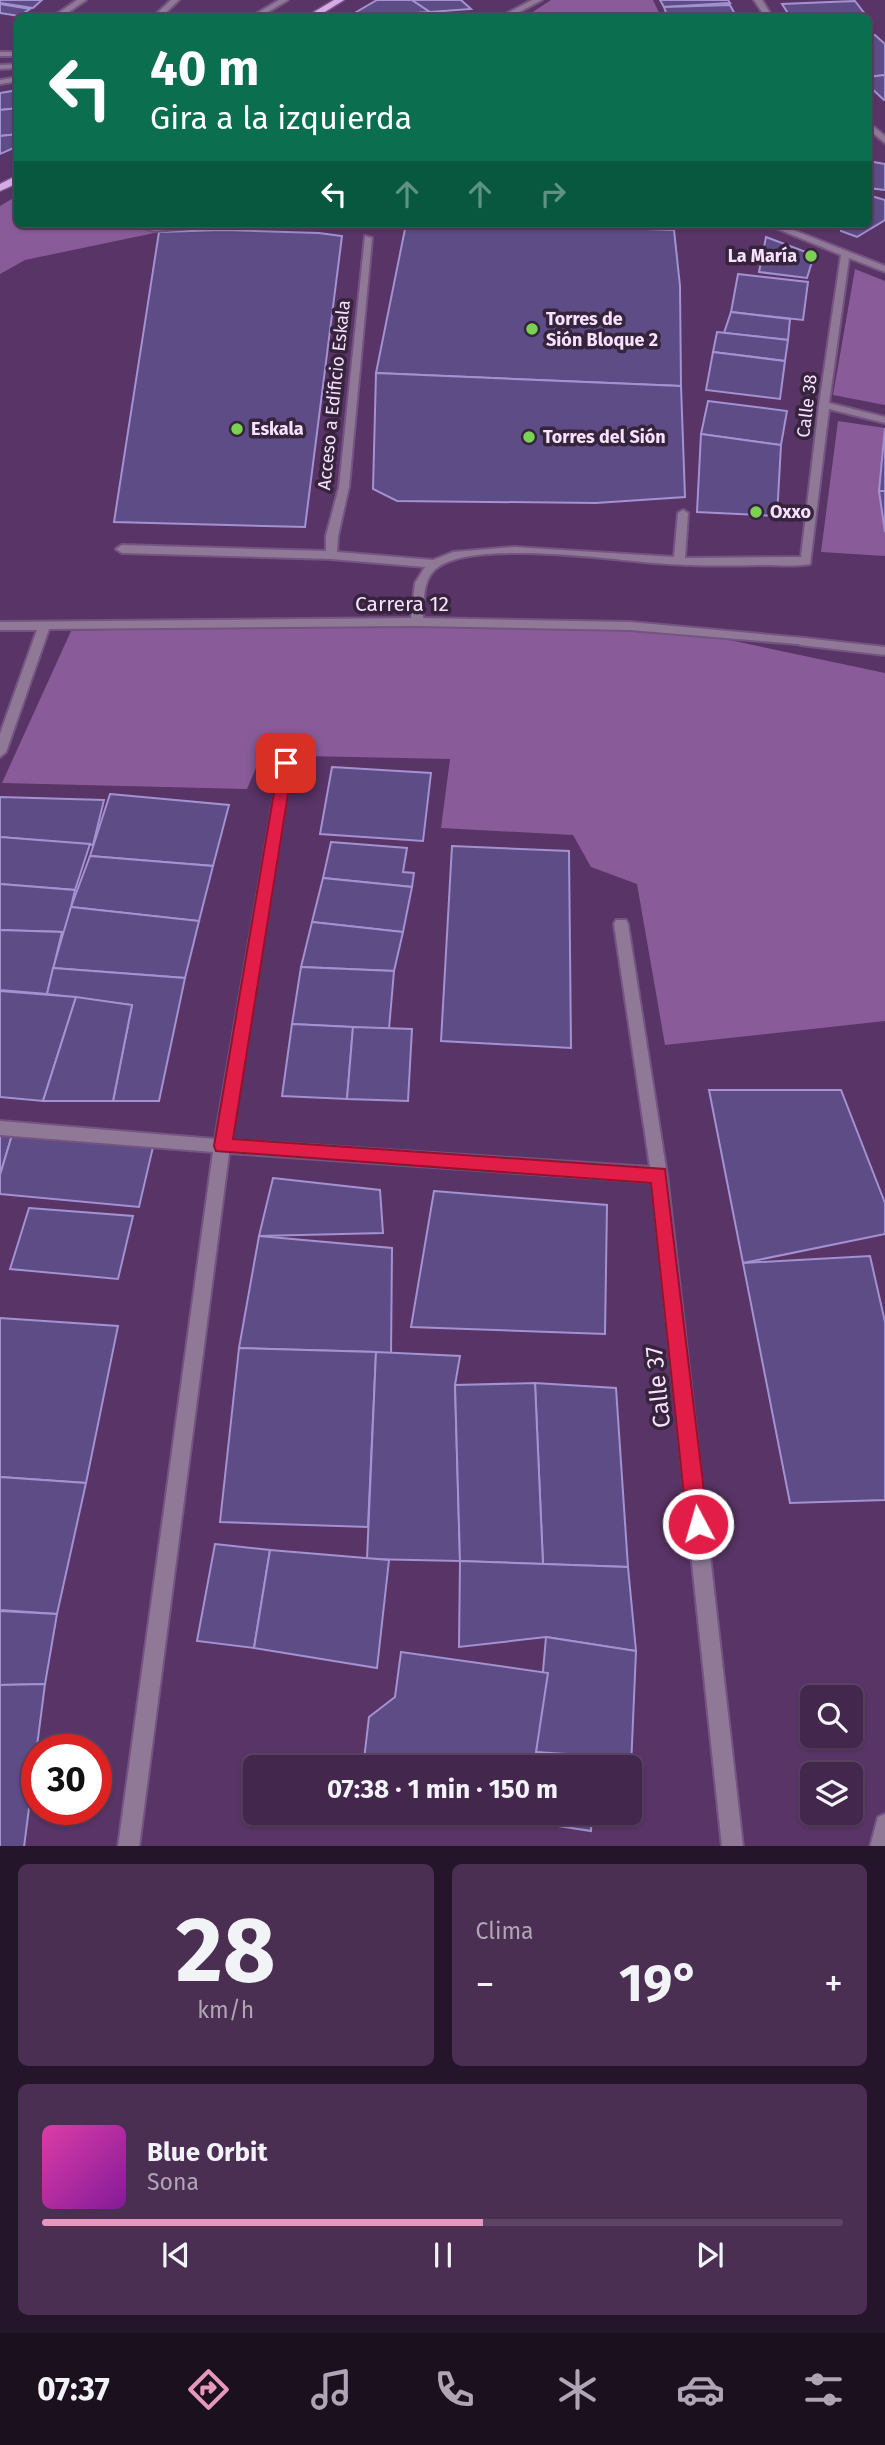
<!DOCTYPE html>
<html lang="es">
<head>
<meta charset="utf-8">
<style>
  :root { --surface:#43274c; --page:#4a2f53; --text:#f1f3f6; --muted:#afa5b5; --line:#5b4464; --accent:#e797bd }
  body { margin:0; font-family:"Fira Sans",sans-serif; background:var(--page); color:var(--text); height:100vh; display:flex; flex-direction:column; font-size:26px; white-space:nowrap }
  * { box-sizing:border-box; margin:0 }
  p { font-size:23px; color:var(--muted) }
  .icon { flex:none; width:38px; height:38px; fill:none; stroke:currentColor; stroke-width:2; stroke-linecap:round; stroke-linejoin:round }
  .map { position:relative; height:1846px; overflow:hidden }
  .details { display:flex; flex-direction:column; gap:18px; padding:18px; background:#25152a; flex:1 }
  .details>* { flex:none }
  .hud { position:absolute; left:14px; top:14px; width:858px; height:214px; border-radius:10px; box-shadow:0 2px 5px #0004,0 0 0 2px var(--line); background:#0b6e4f; color:#fff; overflow:hidden }
  .controls { position:absolute; left:800px; top:1685px; display:grid; gap:14px }
  .controls a { display:grid; place-items:center; width:63px; height:63px; border-radius:10px; background:var(--surface); box-shadow:0 2px 5px #0004,0 0 0 2px var(--line); font-size:35px }
  .speed { position:absolute; left:21px; top:1734px; display:flex; gap:14px; font-size:35px; font-weight:700; text-align:center }
  .speed>* { display:grid; place-content:center; width:91px; height:91px; border-radius:50%; background:var(--surface); box-shadow:0 2px 5px #0004,0 0 0 2px var(--line); line-height:1 }
  .speed .limit { border:10px solid #d22; background:#fff; color:#111 }
  .pin { position:absolute; display:grid; place-items:center; width:60px; height:60px; color:#fff; margin:-30px; border-radius:14px; box-shadow:0 4px 10px #0006 }
  .me { position:absolute; width:77px; margin:-38px; rotate:354deg; stroke-linejoin:round; filter:drop-shadow(0 0 5px #0008) }
  .turn { display:flex; align-items:center; gap:24px; height:147px; padding:0 21px; font-size:32px }
  .turn .icon { width:91px; height:91px; stroke-width:2.5 }
  .turn b { display:block; font-size:49px; line-height:60px }
  .lanes { display:flex; align-items:center; height:66px; padding:0 21px; background:#0003; justify-content:center; gap:35px; direction:ltr }
  .lanes .off { opacity:.35 }
  .big { font-size:52px; font-weight:700; line-height:1.1 }
  .details .card { flex:1; display:flex; flex-direction:column; justify-content:center; gap:10px; min-width:0; padding:0 24px; border-radius:10px; background:var(--page) }
  .details .dial { align-items:center; gap:0 }
  .dial b { font-size:91px; line-height:1 }
  .song { display:flex; align-items:center; gap:21px }
  .cover { width:84px; height:84px; border-radius:10px; background:linear-gradient(135deg,hsl(320 70% 55%),hsl(290 70% 35%)) }
  .played { height:7px; border-radius:4px; background:linear-gradient(90deg,var(--accent) 55%,var(--line) 55%) }
  .keys { display:flex; justify-content:space-around; direction:ltr }
  .heat { display:flex; justify-content:space-between; align-items:center; font-size:38px; direction:ltr }
  .details .tiles { flex:1; display:grid; gap:18px; grid-template-columns:1fr 1fr }
  .card:last-child { grid-column:span 2 }
  .trip { position:absolute; left:243px; top:1755px; width:399px; height:70px; border-radius:10px; background:var(--surface); box-shadow:0 2px 5px #0004,0 0 0 2px var(--line); font-weight:700; line-height:70px; text-align:center }
  .dock { display:flex; height:112px; justify-content:space-around; align-items:center; background:#1b101e; color:var(--muted) }
  .dock .icon { width:49px; height:49px }
  .dock .current { color:var(--accent) }
  .dock b { font-size:32px; color:var(--text) }
  .map>svg:first-child { display:block }
  .green { fill:#895c99 }
  .building { fill:#5e4c86; stroke:#a391d1; stroke-width:2 }
  .lines { fill:none; stroke-linecap:round; stroke-linejoin:round }
  .lane-casing { stroke:#755382; stroke-width:4 }
  .street-casing { stroke:#755382; stroke-width:4 }
  .primary-casing { stroke:#755382; stroke-width:3 }
  .lane { fill:#8f7997; fill-rule:evenodd }
  .street { fill:#8f7997; fill-rule:evenodd }
  .primary { fill:#d7aae7; fill-rule:evenodd }
  .route { fill:#e11d48; stroke:#92132f; stroke-width:2 }
  .poi-dot { fill:#7cd155; stroke:#35243b; stroke-width:2.5 }
  .labels { text-anchor:middle; dominant-baseline:central; stroke-width:7; stroke-linejoin:round; paint-order:stroke }
  .far-poi-label { font-size:18px; font-weight:bold; fill:#f7e1ff; stroke:#35243b; text-anchor:start }
  .far-street-label { font-size:18px; fill:#f7e1ff; stroke:#35243b }
  .street-label { font-size:21px; fill:#f7e1ff; stroke:#35243b }
  .near-street-label { font-size:24px; fill:#f7e1ff; stroke:#35243b }
</style>
</head>
<body>
<div class="map">
<svg width="885" height="1847" viewBox="0 0 885 1847">
  <rect width="100%" height="100%" fill="#593466"/>
  <g class="green">
    <path d="M551,0H653L661,17H525Z"/>
    <path d="M17,196L18,224H180L159,232L25,260L0,274V206Z"/>
    <path d="M855,269L885,281V405L833,395Z"/>
    <path d="M838,421L885,428L879,491L885,532V556L821,552Z"/>
    <path d="M417,622L706,635L885,673V1021L665,1045L637,884L591,867L573,835L441,828L450,759L304,756L268,740L247,789L2,783L71,631Z"/>
  </g>
  <g class="building">
    <path d="M0,0H42L33,8L0,3Z"/>
    <path d="M377,0H412L430,12L346,18Z"/>
    <path d="M412,0H461L471,9L430,12Z"/>
    <path d="M660,0H728L730,3L664,7Z"/>
    <path d="M855,1L868,18H791L782,4Z"/>
    <path d="M0,4L30,9L19,16L0,13Z"/>
    <path d="M730,5L737,18H668L664,7Z"/>
    <path d="M875,35L885,44V75L868,77V36Z"/>
    <path d="M885,75V100H884L868,85V77Z"/>
    <path d="M18,90V108L0,110V93Z"/>
    <path d="M18,108V134L0,136V110Z"/>
    <path d="M18,134V146L0,154V136Z"/>
    <path d="M868,161L885,164V190L868,188Z"/>
    <path d="M868,195L885,200V220L857,237L841,231L840,224H868Z"/>
    <path d="M406,224H507L674,230L680,286L681,386L376,373Z"/>
    <path d="M223,230L319,233L342,236L305,527L114,522L159,232Z"/>
    <path d="M766,237L814,255L807,278L759,272Z"/>
    <path d="M738,274L808,282L803,320L731,312Z"/>
    <path d="M731,312L790,319L788,340L724,333Z"/>
    <path d="M717,332L788,340L785,361L713,352Z"/>
    <path d="M713,352L785,361L780,399L706,390Z"/>
    <path d="M376,373L681,386L685,497L596,503L397,501L373,489Z"/>
    <path d="M708,401L787,411L781,445L701,434Z"/>
    <path d="M885,428V491H879Z"/>
    <path d="M701,434L781,445L777,516L697,512Z"/>
    <path d="M879,491H885V532Z"/>
    <path d="M332,767L431,773L423,841L320,834Z"/>
    <path d="M110,794L229,805L213,866L90,856Z"/>
    <path d="M0,797L104,800L93,845L0,837Z"/>
    <path d="M0,837L90,844L75,890L0,884Z"/>
    <path d="M331,842L407,848L403,872L414,873L412,887L323,878Z"/>
    <path d="M452,846L569,851L571,1048L441,1041Z"/>
    <path d="M90,856L213,866L199,921L71,907Z"/>
    <path d="M323,878L412,887L403,932L312,922Z"/>
    <path d="M0,884L75,890L65,932L0,930Z"/>
    <path d="M71,907L199,921L185,978L53,968Z"/>
    <path d="M312,922L403,932L394,971L301,967Z"/>
    <path d="M0,930L62,932L47,994L0,990Z"/>
    <path d="M301,967L394,971L389,1029L292,1024Z"/>
    <path d="M53,968L185,978L159,1101H113L132,1005L47,994Z"/>
    <path d="M0,991L76,997L43,1101L0,1097Z"/>
    <path d="M76,997L132,1005L113,1101H43Z"/>
    <path d="M292,1024L353,1027L347,1099L282,1096Z"/>
    <path d="M353,1027L412,1029L408,1101L347,1099Z"/>
    <path d="M709,1090H841L885,1203V1234L743,1263Z"/>
    <path d="M0,1134L12,1135L0,1175Z"/>
    <path d="M12,1135L153,1147L139,1207L0,1194V1175Z"/>
    <path d="M273,1178L380,1190L383,1233L259,1236Z"/>
    <path d="M434,1191L607,1205L605,1334L411,1327Z"/>
    <path d="M29,1208L133,1216L118,1279L10,1269Z"/>
    <path d="M259,1236L392,1248L391,1356L376,1352L239,1348Z"/>
    <path d="M870,1256L885,1322V1500L790,1503L743,1263Z"/>
    <path d="M0,1318L118,1326L86,1483L0,1477Z"/>
    <path d="M239,1348L376,1352L368,1527L220,1522Z"/>
    <path d="M376,1352L460,1356L455,1385L460,1561L367,1559Z"/>
    <path d="M535,1383L616,1388L628,1567L543,1564Z"/>
    <path d="M535,1383L543,1564L460,1561L455,1385Z"/>
    <path d="M0,1477L86,1483L57,1614L0,1610Z"/>
    <path d="M215,1544L270,1550L254,1648L197,1641Z"/>
    <path d="M270,1550L389,1560L377,1668L254,1648Z"/>
    <path d="M460,1561L628,1567L636,1651L546,1637L459,1647Z"/>
    <path d="M0,1611L57,1614L45,1684L0,1685Z"/>
    <path d="M546,1637L636,1651L631,1767L536,1752Z"/>
    <path d="M401,1652L548,1673L536,1752L596,1756L595,1768H363L369,1717L395,1697Z"/>
    <path d="M45,1684L24,1847H0V1685Z"/>
    <path d="M475,1813H592L591,1831Z"/>
  </g>
  <g class="lines">
    <g class="lane-casing">
      <g id="lane">
        <path d="M77,0H86L60,18H51Z"/>
        <path d="M171,0H179L160,18H152Z"/>
        <path d="M279,0H288L258,18H249Z"/>
        <path d="M804,638L885,647V655L800,645V639Z"/>
      </g>
    </g>
    <g class="street-casing">
      <g id="street">
        <path d="M532,0H542L508,18H498Z"/>
        <path d="M754,0H762L773,18H766Z"/>
        <rect x="0" y="52" width="18" height="4"/>
        <path d="M18,64V68L0,69V65Z"/>
        <path d="M18,77V81L0,84V80Z"/>
        <path d="M868,122L885,136V143L868,129Z"/>
        <path d="M127,224H205L201,227L154,231Z"/>
        <path d="M766,224H778L885,266V272L849,258L829,403L885,417V423L829,409L810,564C795,567 777,565 762,565C726,566 690,566 654,563C608,559 472,540 437,568C422,579 424,602 423,618L630,622L804,638L808,639V645L630,630L417,626L49,629L6,752L0,757V734L37,630H0V622L411,618L415,583L425,567L331,559L122,553L116,549L122,545L326,551V536L339,487L365,236L372,238L349,487L338,536L337,552L433,560L453,552L514,547L674,557L678,513L683,510L688,513L685,558L801,557L819,405L841,255Z"/>
        <path d="M286,758L292,763L231,1140L650,1167L614,924L616,920H626L628,924L667,1175L743,1847H722L652,1182L229,1153L139,1847H118L213,1152L0,1135V1121L215,1139L280,763Z"/>
        <path d="M885,1814V1847H870L878,1817Z"/>
      </g>
    </g>
    <g class="primary-casing">
      <g id="primary">
        <path d="M334,0H344L315,18H304Z"/>
        <path d="M18,175V183L0,191V184Z"/>
      </g>
    </g>
    <use href="#lane" class="lane"/>
    <use href="#street" class="street"/>
    <use href="#primary" class="primary"/>
  </g>
  <path class="route" d="M286,758L293,763L233,1139L665,1169L708,1524L705,1532L698,1535L690,1532L687,1524L651,1183L216,1151L214,1146L279,763Z"/>
  <g class="poi-dot">
    <circle cx="811" cy="256" r="7"/>
    <circle cx="532" cy="329" r="7"/>
    <circle cx="237" cy="429" r="7"/>
    <circle cx="529" cy="437" r="7"/>
    <circle cx="756" cy="512" r="7"/>
  </g>
  <g class="labels">
    <g class="far-poi-label">
      <text x="797" y="256" text-anchor="end">La María</text>
      <text x="546" y="319">Torres de<tspan x="546" dy="21">Sión Bloque 2</tspan></text>
      <text x="251" y="429">Eskala</text>
      <text x="543" y="437">Torres del Sión</text>
      <text x="770" y="512">Oxxo</text>
    </g>
    <g class="far-street-label">
      <text transform="translate(334 395) rotate(-84)">Acceso a Edificio Eskala</text>
      <text transform="translate(807 406) rotate(-83)">Calle 38</text>
    </g>
    <g class="street-label">
      <text x="402" y="604">Carrera 12</text>
    </g>
    <g class="near-street-label">
      <text transform="translate(658 1387) rotate(-96)">Calle 37</text>
    </g>
  </g>
</svg>
<div class="controls">
<a><svg class="icon" aria-label="search" viewBox="0 0 24 24"><circle cx="10" cy="10" r="6"/><path d="M15 15l6 6"/></svg></a>
<a><svg class="icon" aria-label="layers" viewBox="0 0 24 24"><path d="M12 4l9 5-9 5-9-5zM3 14l9 5 9-5"/></svg></a>
</div>
<div class="speed"><div class="limit">30</div></div>
<div class="pin" style="left:286px;top:763px;background:#d93025"><svg class="icon" aria-label="arrive" viewBox="0 0 24 24"><path d="M6 21V4h12l-3 4 3 4H6"/></svg></div>
<svg class="me" style="left:698px;top:1524px" viewBox="-20 -20 40 40"><circle r="17" fill="#e11d48" stroke="#fff" stroke-width="3"/><path d="M0-11L8 9 0 5-8 9z" fill="#fff"/></svg>
<div class="trip">07:38 · 1 min · 150 m</div>
<div class="hud">
<div class="turn"><svg class="icon" aria-label="left" viewBox="0 0 24 24"><path d="M17 20v-9H6M10 6l-5 5 5 5"/></svg><div><b>40 m</b>Gira a la izquierda</div></div>
<div class="lanes"><svg class="icon" aria-label="left" viewBox="0 0 24 24"><path d="M17 20v-9H6M10 6l-5 5 5 5"/></svg><svg class="icon off" aria-label="ahead" viewBox="0 0 24 24"><path d="M12 20V5M6 11l6-6 6 6"/></svg><svg class="icon off" aria-label="ahead" viewBox="0 0 24 24"><path d="M12 20V5M6 11l6-6 6 6"/></svg><svg class="icon off" aria-label="right" viewBox="0 0 24 24"><path d="M7 20v-9h11M14 6l5 5-5 5"/></svg></div>
</div>
</div>
<section class="details">
<div class="tiles">
<div class="card dial"><b>28</b><p>km/h</p></div>
<div class="card"><p>Clima</p>
<div class="heat"><a>−</a><b class="big">19°</b><a>+</a></div>
</div>
<div class="card">
<div class="song"><i class="cover"></i><div><b>Blue Orbit</b><p>Sona</p></div></div>
<div class="played"></div>
<div class="keys"><svg class="icon" aria-label="previous" viewBox="0 0 24 24"><path d="M18 5L8 12l10 7zM5 5v14"/></svg><svg class="icon" aria-label="pause" viewBox="0 0 24 24"><path d="M8 5v14M16 5v14"/></svg><svg class="icon" aria-label="next" viewBox="0 0 24 24"><path d="M6 5l10 7-10 7zM19 5v14"/></svg></div>
</div>
</div>
</section>
<nav class="dock">
<b>07:37</b>
<svg class="icon current" aria-label="directions" viewBox="0 0 24 24"><path d="M12 3l9 9-9 9-9-9zM9 14v-3h6M13 9l2 2-2 2"/></svg>
<svg class="icon" aria-label="music" viewBox="0 0 24 24"><path d="M9 18V5l10-2v13"/><circle cx="6" cy="18" r="3"/><circle cx="16" cy="16" r="3"/></svg>
<svg class="icon" aria-label="phone" viewBox="0 0 24 24"><path d="M5 4h4l2 5-3 2q2 4 5 5l2-3 5 2v4C11 20 4 13 5 4z"/></svg>
<svg class="icon" aria-label="climate" viewBox="0 0 24 24"><path d="M12 3v18M4 7l16 10M4 17L20 7"/></svg>
<svg class="icon" aria-label="car" viewBox="0 0 24 24"><path d="M5 17H2v-5l4-1 3-4h7l3 4 3 1v5h-3M9 17h6M6 11h13"/><circle cx="7" cy="17" r="2"/><circle cx="17" cy="17" r="2"/></svg>
<svg class="icon" aria-label="filters" viewBox="0 0 24 24"><path d="M4 7h16M4 17h16"/><circle cx="9" cy="7" r="2"/><circle cx="15" cy="17" r="2"/></svg>
</nav>
</body>
</html>
